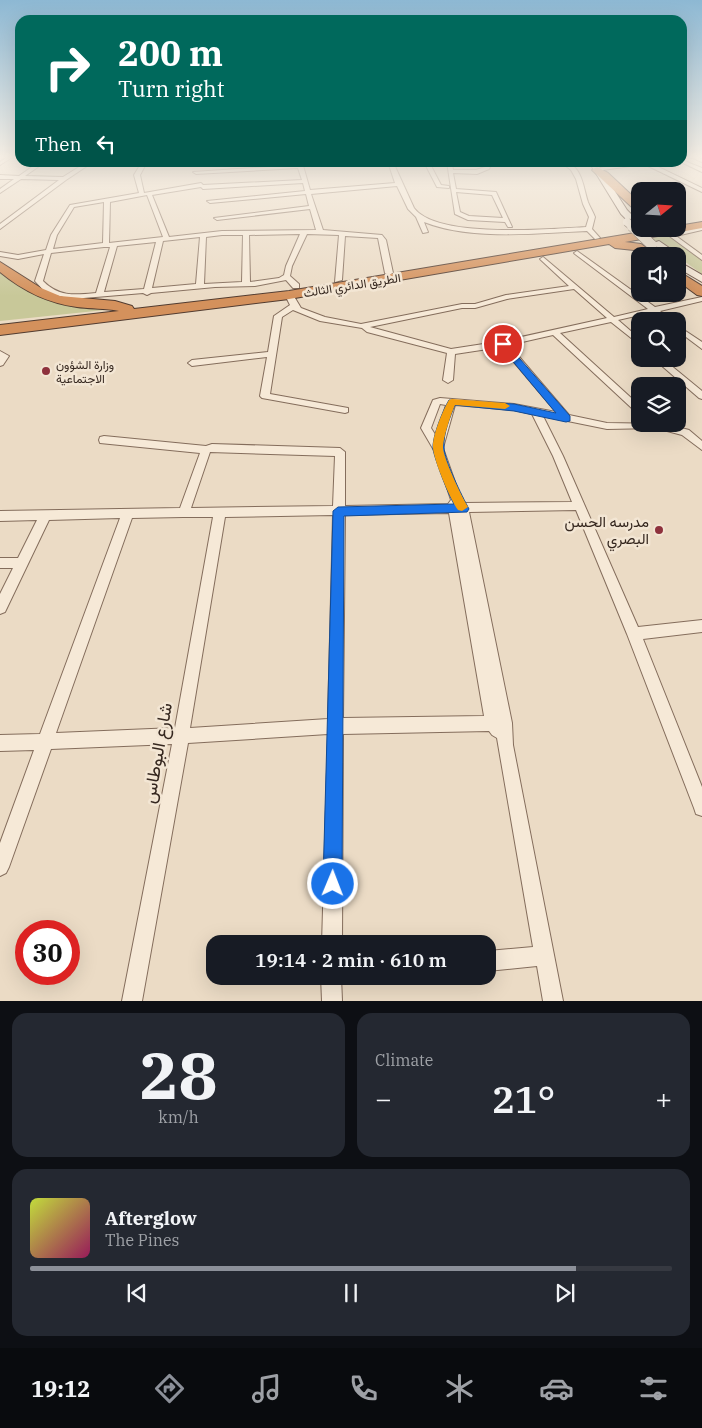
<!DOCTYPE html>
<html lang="en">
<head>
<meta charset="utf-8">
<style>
  :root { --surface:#171b24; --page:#242831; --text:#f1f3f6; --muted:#9ea1a6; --line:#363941; --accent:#8c9099 }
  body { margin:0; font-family:"IBM Plex Serif",Vazirmatn,serif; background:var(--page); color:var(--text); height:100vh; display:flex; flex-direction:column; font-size:19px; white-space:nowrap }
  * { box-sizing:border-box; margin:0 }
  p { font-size:16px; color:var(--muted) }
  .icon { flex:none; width:28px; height:28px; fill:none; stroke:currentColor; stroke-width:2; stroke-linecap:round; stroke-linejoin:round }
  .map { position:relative; height:1001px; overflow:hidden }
  .side { display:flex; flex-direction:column; gap:12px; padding:12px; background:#0d0f14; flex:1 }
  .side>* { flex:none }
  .top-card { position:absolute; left:15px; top:15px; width:672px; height:152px; border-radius:15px; box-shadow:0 5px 20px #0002; background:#00695c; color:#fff; overflow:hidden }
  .needle { width:32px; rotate:72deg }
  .fabs { position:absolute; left:631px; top:182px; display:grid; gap:10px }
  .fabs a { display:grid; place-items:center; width:55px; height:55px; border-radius:10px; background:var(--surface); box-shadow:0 5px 20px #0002; font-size:25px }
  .speed { position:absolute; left:15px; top:920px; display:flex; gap:10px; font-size:25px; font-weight:700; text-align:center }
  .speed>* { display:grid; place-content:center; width:65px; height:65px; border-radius:50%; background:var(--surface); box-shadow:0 5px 20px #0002; line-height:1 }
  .speed .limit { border:8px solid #d22; background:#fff; color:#111 }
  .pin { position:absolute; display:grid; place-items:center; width:42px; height:42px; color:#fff; margin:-21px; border:2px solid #fff; border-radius:50%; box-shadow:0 1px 5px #0007 }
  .me { position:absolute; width:55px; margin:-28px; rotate:1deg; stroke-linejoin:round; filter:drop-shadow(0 0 4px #0008) }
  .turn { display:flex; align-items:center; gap:18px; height:105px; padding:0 20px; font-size:22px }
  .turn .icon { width:65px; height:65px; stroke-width:2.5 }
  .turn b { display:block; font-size:35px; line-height:42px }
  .then { display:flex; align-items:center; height:48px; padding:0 20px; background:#0003; gap:10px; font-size:19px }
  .big { font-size:38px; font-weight:600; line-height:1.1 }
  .side .tile { flex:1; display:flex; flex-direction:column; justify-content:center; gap:8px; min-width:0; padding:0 18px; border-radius:15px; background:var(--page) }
  .side .dial { align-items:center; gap:0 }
  .dial b { font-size:65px; line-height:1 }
  .song { display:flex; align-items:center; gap:15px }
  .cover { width:60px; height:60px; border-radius:8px; background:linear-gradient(135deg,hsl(70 70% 55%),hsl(330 70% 35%)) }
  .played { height:5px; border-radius:2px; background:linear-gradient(90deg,var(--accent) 85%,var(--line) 85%) }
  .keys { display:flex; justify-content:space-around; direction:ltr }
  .heat { display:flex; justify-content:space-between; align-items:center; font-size:28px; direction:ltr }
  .side .tiles { flex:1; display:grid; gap:12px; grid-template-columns:1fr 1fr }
  .tile:last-child { grid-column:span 2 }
  .trip { position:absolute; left:206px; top:935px; width:290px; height:50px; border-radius:15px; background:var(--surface); box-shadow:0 5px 20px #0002; font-weight:600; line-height:50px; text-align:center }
  .dock { display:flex; height:80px; justify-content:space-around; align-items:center; background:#090b0e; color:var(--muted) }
  .dock .icon { width:35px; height:35px }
  .dock .current { color:var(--accent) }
  .dock b { font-size:22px; color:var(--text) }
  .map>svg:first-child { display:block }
  .green { fill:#c8c899 }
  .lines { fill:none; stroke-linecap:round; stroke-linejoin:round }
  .street-casing { stroke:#846d5c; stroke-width:2 }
  .secondary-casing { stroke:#664e3f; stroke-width:2 }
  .highway-casing { stroke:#523c30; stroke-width:2 }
  .street { fill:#f6e9d7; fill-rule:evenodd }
  .secondary { fill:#f6e9d7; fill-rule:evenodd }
  .highway { fill:#d4915c; fill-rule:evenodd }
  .secondary-bridge-far1-casing { stroke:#664e3f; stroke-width:9; stroke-linecap:butt }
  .secondary-bridge-casing { stroke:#664e3f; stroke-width:11; stroke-linecap:butt }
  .secondary-bridge-far1 { stroke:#f6e9d7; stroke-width:8 }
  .secondary-bridge { stroke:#f6e9d7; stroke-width:10 }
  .route { fill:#1a73e8; stroke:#114b97 }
  .slow { fill:#f59e0b }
  .poi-dot { fill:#8e313c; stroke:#f3e6d4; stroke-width:2 }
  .labels { text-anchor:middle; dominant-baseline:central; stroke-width:5; stroke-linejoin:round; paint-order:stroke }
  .far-street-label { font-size:12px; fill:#35271f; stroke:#f3e6d4 }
  .far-poi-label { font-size:12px; fill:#35271f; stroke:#f3e6d4; text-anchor:start }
  .poi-label { font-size:15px; fill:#35271f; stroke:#f3e6d4; text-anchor:end }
  .near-street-label { font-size:18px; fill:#35271f; stroke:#f3e6d4 }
</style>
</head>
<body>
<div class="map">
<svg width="702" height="1001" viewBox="0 0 702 1001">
  <rect width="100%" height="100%" fill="#ebdbc5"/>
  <g class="green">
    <path d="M672,235L702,258V274L652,238Z"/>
    <path d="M0,268L29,290L124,308L0,321Z"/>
  </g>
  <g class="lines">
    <g class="street-casing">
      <g id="street">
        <path d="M9,156H14L0,165V162Z"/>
        <path d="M688,156H694L702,159V162Z"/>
        <path d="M682,160L702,168V172L681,162Z"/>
        <path d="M39,162H45L25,176L63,177L87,162H93L66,180L0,229V224L59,180L21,179L0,193V189L14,179H0V175L19,176Z"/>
        <path d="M142,162H147L140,175L144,193L201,183L203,185L302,180L298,168L196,174L193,172L297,165V162H302L310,190L395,183L388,162H393L414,208C437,239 550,229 586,227L589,217L583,204L576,179L571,170L561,162C582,162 583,187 588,202C590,207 593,212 595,217L592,229L600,238L595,239L587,231C537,233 472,241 424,222L428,232L423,233L416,217L408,209L397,186L311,194L323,230L382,235L386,240L393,273L389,275L385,273L378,238L345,236L342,280L335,282L339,235L307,234L292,266L290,276L299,284V288H293L286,280L255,286L215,287L151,293L147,295L143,293L72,299L46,293L35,281L44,254L18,259L0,256V252L18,255L46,250L51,235L70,205L139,193L134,175ZM303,183L305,191L207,201L210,203L306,194L309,206L214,218L217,220L310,209L316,230L222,231L169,237L152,195L201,187L203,189ZM147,195L163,237L109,243L110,202ZM104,202L103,243L53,249L57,235L74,207ZM300,234L286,266L284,275L279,278L250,282L249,235ZM222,235H243L242,282L204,284L206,237ZM200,237L196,284L152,288L163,241ZM156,242L144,289L104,292L117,246ZM104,247H110L96,293C74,295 59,297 43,281L51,253Z"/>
        <path d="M424,162H429L441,185L449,186V188L437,187Z"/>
        <path d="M447,162H452L453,170H476L485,167L487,162H492L489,169L477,174L453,173L456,189L496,192L512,227H508L505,222L468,220L455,214ZM456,192L492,195L503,218L469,216L460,212Z"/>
        <path d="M635,162H648L702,188V192L644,164L596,171L593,169Z"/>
        <path d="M702,226V230L676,236L702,255V260L668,235Z"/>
        <path d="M577,251L655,307L702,297V301L660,311L673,321H664L653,312L618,320L640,339V345L611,322L560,333L640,406V414L637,413L553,335L509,345L569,415L607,423L666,424L689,430L702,441V450L682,435L656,428L607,429L543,416L563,456L638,627L702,620V632L643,639L702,787V816L696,814L694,808L627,634L576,510L469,512L512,723L513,745L563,1001H543L537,966L488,971V951L533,947L497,738L492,735L489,731L343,734L342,944H322L328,734L188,743L142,1001H122L172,744L51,749L9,867L6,873L0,876V843L34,750L0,751V735L40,734L120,518L49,520L5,612L0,614V594L13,568H0V558H18L37,520L0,521V511L180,508L200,453L100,443L99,440L100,437L104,436L206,446L212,444L340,448L345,452V506L448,504L451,500L435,452L421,428L433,400L440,398L514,404L556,412L501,347L455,354L453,380L448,383L443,380L447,353L367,332L362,328L320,321L293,310L282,317L270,394L348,408V412L345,413L262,398L260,396L267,357L192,366L188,363L192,360L268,352L274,316L290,305L285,295L289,293H292L301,308L325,317L361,324L462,304H475L506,295L569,286L541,260L540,259L543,257L614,317L648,309L575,254L574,253ZM574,289L607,318L503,341L451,349L370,327L462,308H475L507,299ZM440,404L446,405L436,436L431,428ZM455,405L514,410L532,414L553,456L572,502L465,503L460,496L443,448ZM210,452L335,456L333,506L191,508ZM449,513L484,716L343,718L345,515ZM333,515L328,719L190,728L225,517ZM183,517H213L175,728L56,733L132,518Z"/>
        <path d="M678,326L702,342V349L678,331Z"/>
        <path d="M0,351L9,356L3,365L0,366Z"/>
        <path d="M654,359H663L702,391V399L699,398Z"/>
        <path d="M321,976H341L342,1001H322Z"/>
      </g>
    </g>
    <g class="secondary-casing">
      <g id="secondary">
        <path d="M589,162H596L627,210L640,223V229L643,230H637L621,214Z"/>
        <path d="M659,241L678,254V258V256H669L656,246V242Z"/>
        <path d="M678,261L702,275V282L678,268Z"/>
      </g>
    </g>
    <g class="highway-casing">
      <g id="highway">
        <path d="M597,167L608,173L640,203V212L636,211L592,170Z"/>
        <path d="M702,222V228L625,242L641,244L657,256H643L634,250L615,248L609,244L289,299L0,335V325L119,311C105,308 91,309 77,307C47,303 23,291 0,272V262L41,288L60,296L115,301L132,306L134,309L289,291L659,229H678V226Z"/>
        <path d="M678,271L702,286V296L697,295L678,281Z"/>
      </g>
    </g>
    <use href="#street" class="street"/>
    <use href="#secondary" class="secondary"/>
    <use href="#highway" class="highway"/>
    <g class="secondary-bridge-far1-casing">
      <path id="secondary-bridge-far1" d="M627,222L633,227"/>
    </g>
    <g class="secondary-bridge-casing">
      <path id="secondary-bridge" d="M632,226L652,245"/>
    </g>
    <use href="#secondary-bridge-far1" class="secondary-bridge-far1"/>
    <use href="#secondary-bridge" class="secondary-bridge"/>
  </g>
  <linearGradient id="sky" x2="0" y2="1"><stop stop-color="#8db8d3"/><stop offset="0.53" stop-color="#f6efe5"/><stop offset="1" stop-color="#f6efe5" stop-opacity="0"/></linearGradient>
  <rect width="702" height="296" fill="url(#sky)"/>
  <path class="route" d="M500,343H506L570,416V421L566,422L514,411L455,405C450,417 443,434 444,447C444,460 462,496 469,509L467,512L344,516L342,884L339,891L333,894L326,891L323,884L333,511L338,507L454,504C448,494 435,460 433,449C432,437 443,410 449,400L514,404L556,413L500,346Z"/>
  <path class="slow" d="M452,399L505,403L510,406L505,409L455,405C451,414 443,438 443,448C444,460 461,495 468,507L462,511L458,510C450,499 434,461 433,448C432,436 443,410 449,400Z"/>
  <g class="poi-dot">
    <circle cx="46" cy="371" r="5"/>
    <circle cx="659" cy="530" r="5"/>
  </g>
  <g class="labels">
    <g class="far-street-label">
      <text transform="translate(352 285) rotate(-9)">الطريق الدائري الثالث</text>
    </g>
    <g class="far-poi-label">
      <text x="56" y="364">وزارة الشؤون<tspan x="56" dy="14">الاجتماعية</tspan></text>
    </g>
    <g class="poi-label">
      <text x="649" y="521">مدرسه الحسن<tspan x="649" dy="17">البصري</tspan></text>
    </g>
    <g class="near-street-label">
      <text transform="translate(157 753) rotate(-80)">شارع البوطاس</text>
    </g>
  </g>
</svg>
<div class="fabs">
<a><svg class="needle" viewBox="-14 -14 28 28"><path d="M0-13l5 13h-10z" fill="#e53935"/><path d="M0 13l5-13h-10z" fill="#9ea1a6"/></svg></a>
<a><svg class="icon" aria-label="sound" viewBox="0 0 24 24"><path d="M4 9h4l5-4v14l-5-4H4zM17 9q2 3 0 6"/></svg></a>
<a><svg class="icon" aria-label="search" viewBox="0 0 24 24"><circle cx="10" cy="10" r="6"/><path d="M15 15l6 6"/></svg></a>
<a><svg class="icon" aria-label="layers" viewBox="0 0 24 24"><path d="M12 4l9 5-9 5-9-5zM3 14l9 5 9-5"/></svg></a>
</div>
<div class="speed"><div class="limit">30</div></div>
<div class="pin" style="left:503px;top:344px;background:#d93025"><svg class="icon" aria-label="arrive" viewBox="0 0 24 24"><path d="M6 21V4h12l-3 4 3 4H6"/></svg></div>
<svg class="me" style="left:333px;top:884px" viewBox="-20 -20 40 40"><circle r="17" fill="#1a73e8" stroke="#fff" stroke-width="3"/><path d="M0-11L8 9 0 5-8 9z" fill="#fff"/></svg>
<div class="trip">19:14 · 2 min · 610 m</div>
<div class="top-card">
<div class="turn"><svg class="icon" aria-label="right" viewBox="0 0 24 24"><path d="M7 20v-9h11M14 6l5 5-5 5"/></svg><div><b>200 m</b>Turn right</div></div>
<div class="then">Then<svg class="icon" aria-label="left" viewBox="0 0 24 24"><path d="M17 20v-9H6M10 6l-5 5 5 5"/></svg></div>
</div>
</div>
<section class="side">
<div class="tiles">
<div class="tile dial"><b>28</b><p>km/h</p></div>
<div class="tile"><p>Climate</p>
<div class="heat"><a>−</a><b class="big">21°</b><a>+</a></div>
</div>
<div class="tile">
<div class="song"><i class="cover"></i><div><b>Afterglow</b><p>The Pines</p></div></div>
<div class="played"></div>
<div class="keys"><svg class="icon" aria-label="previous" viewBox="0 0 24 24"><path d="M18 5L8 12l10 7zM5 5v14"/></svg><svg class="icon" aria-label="pause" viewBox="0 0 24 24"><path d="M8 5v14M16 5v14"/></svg><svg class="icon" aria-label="next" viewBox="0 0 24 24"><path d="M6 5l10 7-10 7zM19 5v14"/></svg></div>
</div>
</div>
</section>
<nav class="dock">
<b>19:12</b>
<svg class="icon current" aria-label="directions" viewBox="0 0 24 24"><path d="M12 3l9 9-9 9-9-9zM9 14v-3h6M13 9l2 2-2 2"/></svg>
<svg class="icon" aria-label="music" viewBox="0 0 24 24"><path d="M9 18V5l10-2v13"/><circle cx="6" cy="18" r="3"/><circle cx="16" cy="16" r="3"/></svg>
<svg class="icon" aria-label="phone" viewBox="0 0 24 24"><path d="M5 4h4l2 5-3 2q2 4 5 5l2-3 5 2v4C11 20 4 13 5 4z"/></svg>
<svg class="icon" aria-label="climate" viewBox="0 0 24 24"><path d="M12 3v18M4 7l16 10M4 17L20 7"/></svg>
<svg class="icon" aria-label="car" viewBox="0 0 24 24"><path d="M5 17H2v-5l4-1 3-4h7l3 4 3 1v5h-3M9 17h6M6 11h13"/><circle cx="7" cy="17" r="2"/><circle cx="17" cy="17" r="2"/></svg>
<svg class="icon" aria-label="filters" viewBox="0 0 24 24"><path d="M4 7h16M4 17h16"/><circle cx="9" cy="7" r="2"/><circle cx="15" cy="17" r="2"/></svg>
</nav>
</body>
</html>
